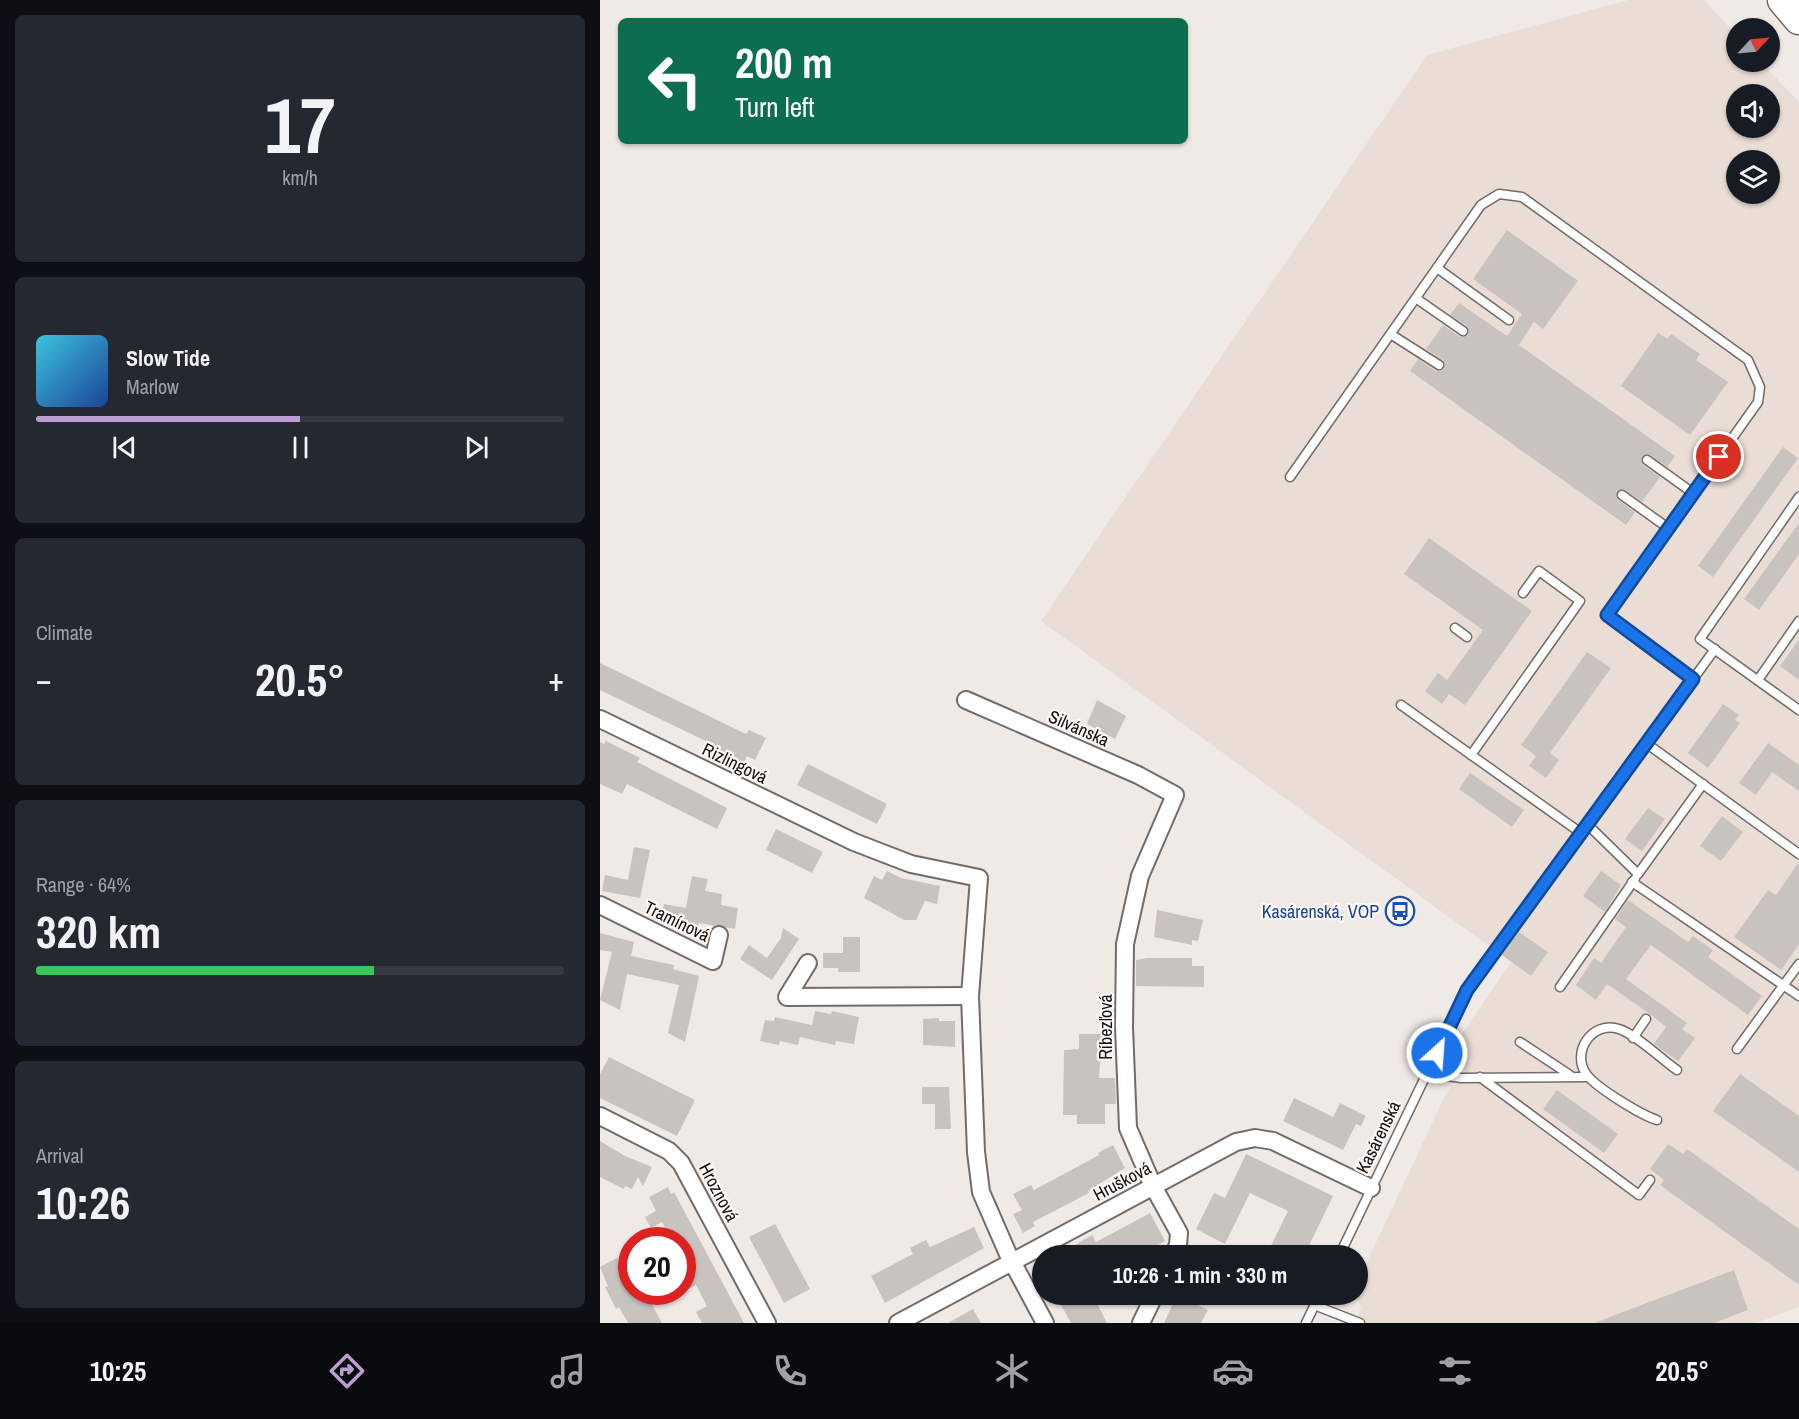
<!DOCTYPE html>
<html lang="en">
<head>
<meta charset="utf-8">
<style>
  :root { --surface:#171b24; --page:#242831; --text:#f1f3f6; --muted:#9ea1a6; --line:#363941; --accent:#bc9dd2 }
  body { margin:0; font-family:"Archivo Narrow",sans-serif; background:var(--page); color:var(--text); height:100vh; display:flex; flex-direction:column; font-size:22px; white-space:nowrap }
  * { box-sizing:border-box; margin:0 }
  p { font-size:20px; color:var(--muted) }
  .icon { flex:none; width:33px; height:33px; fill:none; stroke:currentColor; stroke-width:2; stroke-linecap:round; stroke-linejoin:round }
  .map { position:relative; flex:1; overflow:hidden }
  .sheet { display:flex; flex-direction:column; gap:15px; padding:15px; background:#0d0f14; width:600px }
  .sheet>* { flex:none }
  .guide { position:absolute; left:18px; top:18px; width:570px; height:126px; border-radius:9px; box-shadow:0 2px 4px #0004; background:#0b6e4f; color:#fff; overflow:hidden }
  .needle { width:39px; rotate:64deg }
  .buttons { position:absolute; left:1126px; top:18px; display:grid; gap:12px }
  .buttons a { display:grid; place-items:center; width:54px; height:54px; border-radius:50%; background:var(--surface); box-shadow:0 2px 4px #0004; font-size:30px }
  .speed { position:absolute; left:18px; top:1227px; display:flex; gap:12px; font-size:30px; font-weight:700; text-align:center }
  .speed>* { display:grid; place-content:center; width:78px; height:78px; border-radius:50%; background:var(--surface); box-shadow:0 2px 4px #0004; line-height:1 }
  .speed .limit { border:9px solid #d22; background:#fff; color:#111 }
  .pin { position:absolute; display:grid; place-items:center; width:51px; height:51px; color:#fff; margin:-26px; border:3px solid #fff; border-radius:50%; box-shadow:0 2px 6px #0007 }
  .me { position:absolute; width:66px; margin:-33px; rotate:26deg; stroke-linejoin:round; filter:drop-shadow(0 0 4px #0008) }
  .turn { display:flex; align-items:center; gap:21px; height:126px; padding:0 18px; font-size:27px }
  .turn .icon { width:78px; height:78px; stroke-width:2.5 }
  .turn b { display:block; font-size:42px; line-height:51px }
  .big { font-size:45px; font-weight:700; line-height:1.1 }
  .sheet .card { flex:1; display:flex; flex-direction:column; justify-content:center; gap:9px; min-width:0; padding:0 21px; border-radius:9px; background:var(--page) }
  .sheet .dial { align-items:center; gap:0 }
  .dial b { font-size:78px; line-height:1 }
  .song { display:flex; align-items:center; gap:18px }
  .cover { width:72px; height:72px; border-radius:9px; background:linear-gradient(135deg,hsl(190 70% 55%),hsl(220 70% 35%)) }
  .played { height:6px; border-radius:3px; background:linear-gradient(90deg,var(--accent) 50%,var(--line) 50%) }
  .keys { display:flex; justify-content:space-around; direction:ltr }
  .heat { display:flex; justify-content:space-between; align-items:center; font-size:33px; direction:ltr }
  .charge { height:9px; border-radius:4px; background:linear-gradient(90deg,#34c759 64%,var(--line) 0) }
  .trip { position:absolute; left:432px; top:1245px; width:336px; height:60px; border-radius:30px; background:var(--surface); box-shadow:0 2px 4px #0004; font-weight:700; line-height:60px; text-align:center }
  .tabs { display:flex; height:96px; justify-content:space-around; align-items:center; background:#090b0e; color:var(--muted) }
  .tabs .icon { width:42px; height:42px }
  .tabs .selected { color:var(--accent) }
  .tabs b { font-size:27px; color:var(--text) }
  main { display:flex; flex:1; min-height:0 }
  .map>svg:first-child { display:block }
  .built { fill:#eaddd6; fill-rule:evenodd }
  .building { fill:#c9c3c0 }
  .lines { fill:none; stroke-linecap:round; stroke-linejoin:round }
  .service-casing { stroke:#716c69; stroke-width:11 }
  .minor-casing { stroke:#716c69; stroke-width:20 }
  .motorway-casing { stroke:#716c69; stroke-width:33 }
  .service { stroke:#fff; stroke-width:8 }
  .minor { stroke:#fff; stroke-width:16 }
  .motorway { stroke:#fff; stroke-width:30 }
  .route-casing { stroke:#114b97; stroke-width:15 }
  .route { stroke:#1a73e8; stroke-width:10 }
  .labels { text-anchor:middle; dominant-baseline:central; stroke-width:4.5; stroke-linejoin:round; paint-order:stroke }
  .street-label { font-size:18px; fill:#141211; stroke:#fef8f5 }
  .transit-label { font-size:18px; fill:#164399; stroke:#fef8f5; text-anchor:end }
</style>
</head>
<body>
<main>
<section class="sheet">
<div class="card dial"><b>17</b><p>km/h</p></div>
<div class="card">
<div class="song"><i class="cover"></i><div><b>Slow Tide</b><p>Marlow</p></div></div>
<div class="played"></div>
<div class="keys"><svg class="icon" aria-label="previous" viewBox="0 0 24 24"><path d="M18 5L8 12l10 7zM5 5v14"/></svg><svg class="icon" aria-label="pause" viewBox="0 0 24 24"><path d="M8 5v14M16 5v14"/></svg><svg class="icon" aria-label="next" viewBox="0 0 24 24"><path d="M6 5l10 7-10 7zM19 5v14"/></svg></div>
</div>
<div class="card"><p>Climate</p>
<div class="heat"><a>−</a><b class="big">20.5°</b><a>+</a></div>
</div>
<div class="card"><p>Range · 64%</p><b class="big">320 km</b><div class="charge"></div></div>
<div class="card"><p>Arrival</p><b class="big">10:26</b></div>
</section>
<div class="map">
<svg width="1199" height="1323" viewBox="0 0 1199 1323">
  <rect width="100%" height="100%" fill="#f0eae7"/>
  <path class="built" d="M1028,0H1104L1137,35V62H1161L1199,102V1307L1156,1323H755L761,1308L756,1295L758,1281L844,1098L850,1088L860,1082L865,1071L859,1038L911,962L441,621L827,55ZM1137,94H1170V128H1137ZM1137,160H1170V194H1137Z"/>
  <g class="building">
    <path d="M907,230L978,281L943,329L934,322L919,345L1075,456L1067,467L1050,455L1042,457L1043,465L1060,477L1042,502L1025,490L1017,492L1018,500L1035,512L1026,525L810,371L818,359L836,371L844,369L843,360L826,349L843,325L860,337L868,335L867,326L850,315L859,303L907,336L922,314L873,279Z"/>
    <path d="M1058,333L1068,339L1071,334L1100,354L1096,360L1128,382L1090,435L1021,386Z"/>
    <path d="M1183,447L1198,458L1113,577L1098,566Z"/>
    <path d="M1199,523V554L1159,610L1144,599Z"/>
    <path d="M829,538L932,611L865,705L849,694L842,704L825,691L838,673L847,680L883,630L804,574Z"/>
    <path d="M1199,640V680L1180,666Z"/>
    <path d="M987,652L1011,668L950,753L959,760L946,778L929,766L936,756L921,745Z"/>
    <path d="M0,663L146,734L149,730L166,738L155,760L147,756L142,767L110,752L114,745L0,690Z"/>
    <path d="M497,700L526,716L515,739L487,724Z"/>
    <path d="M1123,704L1139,715L1135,720L1140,723L1108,768L1088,753Z"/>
    <path d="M6,741L40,758L37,762L127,808L117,829L27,784L22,794L0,784V742L4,744Z"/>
    <path d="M1168,743L1199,765V791L1172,772L1156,795L1139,783Z"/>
    <path d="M208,764L287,804L277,824L197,785Z"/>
    <path d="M870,773L924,810L912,827L859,789Z"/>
    <path d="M1048,808L1065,819L1042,851L1025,839Z"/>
    <path d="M1122,816L1143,832L1121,861L1100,846Z"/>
    <path d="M176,829L223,852L212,873L166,850Z"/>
    <path d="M34,847L50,850L40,898L2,891L5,875L28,880Z"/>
    <path d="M1199,862V944L1181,970L1134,937L1168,890L1176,895Z"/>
    <path d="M287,871L301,878L340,886L337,904L325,901L316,920H304L264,898L274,876L282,880Z"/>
    <path d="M1001,871L1021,885L1005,912L983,896Z"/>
    <path d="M92,876L108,879L105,891L122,894L121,905L138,908L135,929L99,923L98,927L60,920L64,904L86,908Z"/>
    <path d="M1028,900L1088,942L1093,936L1113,950L1108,957L1162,996L1148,1015L1051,945L1026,979L1087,1023L1082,1029L1095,1038L1078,1061L1054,1044L1066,1027L1050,1014L1007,984L996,1000L976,985L994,958L1001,963L1026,927L1015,919Z"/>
    <path d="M557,910L603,920L598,941L592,940V945L554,937Z"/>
    <path d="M183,928L199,939L172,980L140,959L149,945L167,958L181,938Z"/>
    <path d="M919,932L948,952L931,976L902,955Z"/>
    <path d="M0,933L34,942L31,956L74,965L73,969L99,976L85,1042L68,1033L79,985L27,974L20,1010L0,1000L12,952L0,950Z"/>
    <path d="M243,937H260V972H238V968H223V953H243Z"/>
    <path d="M547,958H592V966H604V987L536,986V960Z"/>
    <path d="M215,1011L231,1014L232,1011L259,1017L254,1044L236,1041L235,1045L200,1037L198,1045L180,1041L179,1045L160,1041L165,1020L174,1021L175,1017L212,1025Z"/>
    <path d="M339,1018V1021H355V1047L323,1045V1019Z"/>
    <path d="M479,1034H502L499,1078H515L516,1104H505V1124H477V1115H463L464,1050L479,1049Z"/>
    <path d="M9,1057L95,1100L77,1136L0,1098V1074Z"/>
    <path d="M1140,1074L1199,1116V1172L1113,1111Z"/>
    <path d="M322,1087H349L351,1129H335V1104H322Z"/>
    <path d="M957,1090L1018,1134L1004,1153L943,1109Z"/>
    <path d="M694,1098L733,1117L740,1103L766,1116L761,1126L756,1124L743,1150L683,1121Z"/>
    <path d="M0,1141L25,1156L52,1167L43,1186L38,1177L32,1189L25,1186L24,1189L0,1177Z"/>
    <path d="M1068,1144L1083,1154L1087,1149L1199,1229V1285L1060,1185L1064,1180L1050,1169Z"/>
    <path d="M513,1145L525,1168L488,1191L489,1193L433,1222L435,1226L423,1233L413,1214L422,1210L413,1194L431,1185L434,1190L499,1155L498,1153Z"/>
    <path d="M646,1154L733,1196L704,1256H666L688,1211L650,1193L625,1244L596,1229L614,1193L625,1198Z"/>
    <path d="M68,1187L71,1194L74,1192L144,1323H102L96,1312L107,1306L96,1285L82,1292V1278L90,1274L82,1259V1240H72L62,1222L51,1228L45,1217L56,1211L49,1197Z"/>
    <path d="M550,1213L565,1241L538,1256H456L492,1235L496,1242Z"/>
    <path d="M175,1224L210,1289L184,1303L149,1237Z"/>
    <path d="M374,1227L384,1248L285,1303L271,1276L313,1254L310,1248L326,1240L330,1247Z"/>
    <path d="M17,1258L25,1271L32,1267V1292H45L62,1323H28L19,1307L16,1309L5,1287L8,1286L0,1267Z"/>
    <path d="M1134,1270L1148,1310L1114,1323H994Z"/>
    <path d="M455,1294H492L507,1323H471Z"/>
    <path d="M577,1295L608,1310L601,1323H564Z"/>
    <path d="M373,1309L381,1323H348Z"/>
  </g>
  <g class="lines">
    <g class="service-casing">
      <g id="service">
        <path d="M837,268L909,320"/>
        <path d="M817,299L863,331"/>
        <path d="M792,335L839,365"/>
        <path d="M1047,460L1093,493"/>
        <path d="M690,477L881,205L899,194L922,197L1148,360L1160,387L1158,402L1007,615L1093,679"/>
        <path d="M1022,495L1068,528"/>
        <path d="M1199,497L1100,639L1199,710"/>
        <path d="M855,628L867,637"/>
        <path d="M1158,680L1199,621"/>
        <path d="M801,705L981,833"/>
        <path d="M1046,743L1199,854"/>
        <path d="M871,755L980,601L939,571L923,593"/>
        <path d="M987,824L1038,874L1103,784"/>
        <path d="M1032,882L1199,996"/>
        <path d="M960,987L1035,879"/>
        <path d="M1033,1038L1046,1019"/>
        <path d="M920,1042L970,1075"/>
        <path d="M1137,1049L1199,964"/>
        <path d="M827,1073L861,1078L988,1077"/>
        <path d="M880,1077L1039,1195L1050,1180"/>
        <path d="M1057,1120C1041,1115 997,1088 987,1075C970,1053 992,1020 1019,1029C1037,1035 1061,1059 1077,1070"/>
        <path d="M739,1256L867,990L1115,649"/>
        <path d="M714,1305L760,1323"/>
        <path d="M706,1323L720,1294"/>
      </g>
    </g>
    <g class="minor-casing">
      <g id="minor">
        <path d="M366,700L538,775L575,795L540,876L525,944L524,1027L528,1128L553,1186L579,1233L578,1245L573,1256"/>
        <path d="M0,719L254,842L311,864L379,878L370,996L376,1152L381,1192L408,1254L445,1323"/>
        <path d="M0,905L113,961L119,935"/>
        <path d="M208,963L187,997L370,996"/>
        <path d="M0,1116L69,1151L81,1163L167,1323"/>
        <path d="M298,1323L636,1142L655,1138L673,1141L771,1188"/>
        <path d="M541,1323L555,1294"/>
      </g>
    </g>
    <g class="motorway-casing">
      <path id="motorway" d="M1183,0L1199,19"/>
    </g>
    <use href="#service" class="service"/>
    <use href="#minor" class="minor"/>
    <use href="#motorway" class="motorway"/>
  </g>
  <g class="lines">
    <g class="route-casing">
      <path id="route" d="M837,1053L867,990L1093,679L1007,615L1119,457"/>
    </g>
    <use href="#route" class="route"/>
  </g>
  <defs>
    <g id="bus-ring" transform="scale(1.5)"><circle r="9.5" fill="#fef8f5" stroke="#1a4fb4" stroke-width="1.5"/><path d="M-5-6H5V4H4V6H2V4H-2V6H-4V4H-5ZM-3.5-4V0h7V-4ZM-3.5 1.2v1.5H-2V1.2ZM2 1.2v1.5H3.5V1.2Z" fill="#1a4fb4"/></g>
  </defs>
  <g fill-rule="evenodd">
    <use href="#bus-ring" x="800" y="911"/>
  </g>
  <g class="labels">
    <g class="street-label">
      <text transform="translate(479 728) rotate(24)">Silvánska</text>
      <text transform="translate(135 763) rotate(26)">Rizlingová</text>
      <text transform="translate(77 921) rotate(26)">Tramínová</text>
      <text transform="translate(505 1027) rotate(-90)">Ríbezľová</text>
      <text transform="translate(778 1137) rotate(-64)">Kasárenská</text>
      <text transform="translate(522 1181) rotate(-28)">Hrušková</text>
      <text transform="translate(119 1192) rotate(62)">Hroznová</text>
    </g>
    <g class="transit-label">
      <text x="779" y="911">Kasárenská, VOP</text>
    </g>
  </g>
</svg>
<div class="buttons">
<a><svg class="needle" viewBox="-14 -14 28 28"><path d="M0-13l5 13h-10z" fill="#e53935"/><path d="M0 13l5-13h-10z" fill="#9ea1a6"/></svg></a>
<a><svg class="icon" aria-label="sound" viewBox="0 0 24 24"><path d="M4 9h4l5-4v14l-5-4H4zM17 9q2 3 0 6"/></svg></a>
<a><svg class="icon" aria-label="layers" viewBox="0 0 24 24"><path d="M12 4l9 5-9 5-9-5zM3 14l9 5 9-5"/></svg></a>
</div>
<div class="speed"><div class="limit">20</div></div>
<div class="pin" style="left:1119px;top:457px;background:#d93025"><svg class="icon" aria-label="arrive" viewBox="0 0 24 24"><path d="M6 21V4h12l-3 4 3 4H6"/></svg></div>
<svg class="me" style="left:837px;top:1053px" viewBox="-20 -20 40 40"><circle r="17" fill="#1a73e8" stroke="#fff" stroke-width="3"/><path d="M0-11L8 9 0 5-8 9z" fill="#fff"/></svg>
<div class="trip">10:26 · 1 min · 330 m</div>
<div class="guide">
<div class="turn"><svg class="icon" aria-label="left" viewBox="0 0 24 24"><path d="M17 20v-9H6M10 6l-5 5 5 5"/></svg><div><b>200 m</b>Turn left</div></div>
</div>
</div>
</main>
<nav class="tabs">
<b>10:25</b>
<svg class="icon selected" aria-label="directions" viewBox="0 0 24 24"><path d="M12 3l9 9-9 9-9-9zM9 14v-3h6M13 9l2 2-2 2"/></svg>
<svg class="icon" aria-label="music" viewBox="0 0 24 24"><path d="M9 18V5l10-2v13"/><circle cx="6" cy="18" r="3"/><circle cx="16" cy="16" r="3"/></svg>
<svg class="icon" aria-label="phone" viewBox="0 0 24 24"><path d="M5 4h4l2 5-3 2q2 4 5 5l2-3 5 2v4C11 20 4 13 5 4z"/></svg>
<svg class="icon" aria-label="climate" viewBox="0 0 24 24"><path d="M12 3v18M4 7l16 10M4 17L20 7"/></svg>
<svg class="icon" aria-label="car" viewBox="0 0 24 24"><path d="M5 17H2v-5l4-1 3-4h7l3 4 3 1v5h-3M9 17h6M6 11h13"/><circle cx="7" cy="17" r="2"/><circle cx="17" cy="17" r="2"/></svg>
<svg class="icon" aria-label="filters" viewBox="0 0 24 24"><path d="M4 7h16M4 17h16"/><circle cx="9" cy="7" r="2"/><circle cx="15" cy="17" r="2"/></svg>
<b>20.5°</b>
</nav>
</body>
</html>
